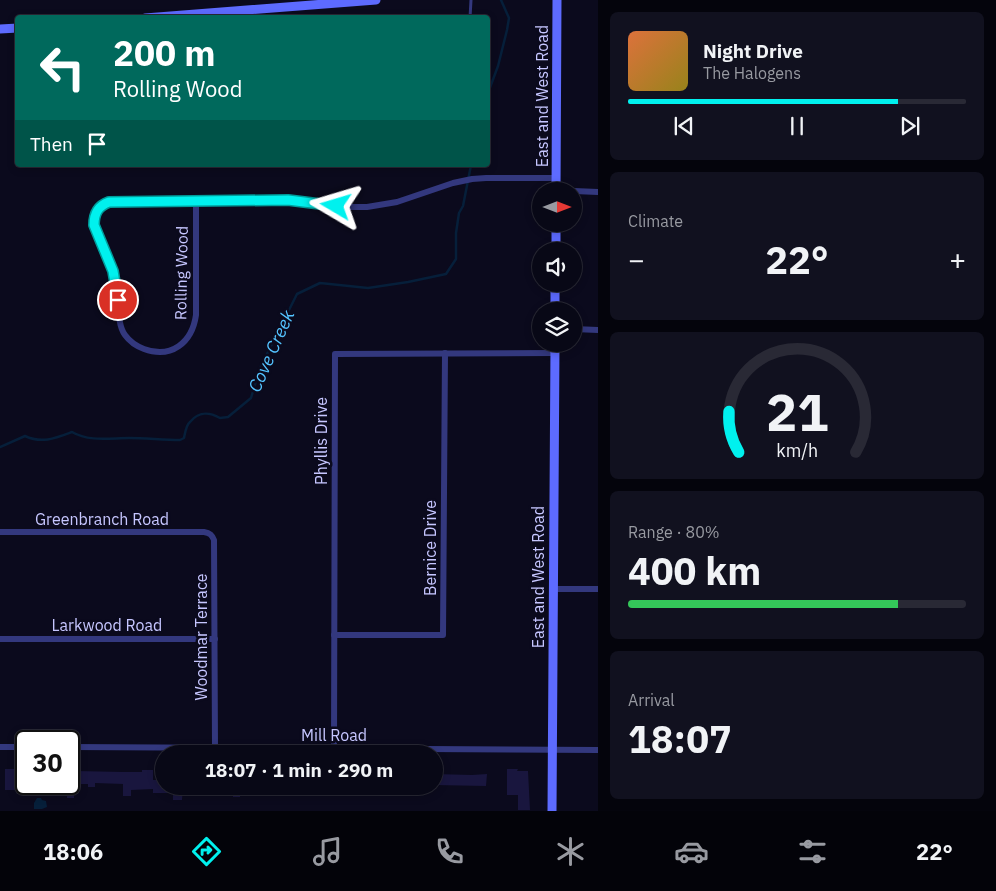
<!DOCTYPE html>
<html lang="en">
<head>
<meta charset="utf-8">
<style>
  :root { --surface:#080816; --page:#11111f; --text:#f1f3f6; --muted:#989aa1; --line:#292935; --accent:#00f1ee }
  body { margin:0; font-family:"IBM Plex Sans",sans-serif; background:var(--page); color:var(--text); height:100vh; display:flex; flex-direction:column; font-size:19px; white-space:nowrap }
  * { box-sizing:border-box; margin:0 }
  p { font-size:16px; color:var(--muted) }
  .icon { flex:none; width:28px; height:28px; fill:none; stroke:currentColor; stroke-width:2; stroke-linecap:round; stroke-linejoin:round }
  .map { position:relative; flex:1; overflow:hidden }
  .sheet { display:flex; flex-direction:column; gap:12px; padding:12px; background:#04040c; width:398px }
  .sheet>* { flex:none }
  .banner { position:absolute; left:15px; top:15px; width:475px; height:152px; border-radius:5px; box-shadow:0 2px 8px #0003,0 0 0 1px var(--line); background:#00695c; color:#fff; overflow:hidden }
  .needle { width:32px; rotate:90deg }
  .controls { position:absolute; left:532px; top:182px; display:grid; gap:10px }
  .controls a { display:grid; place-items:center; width:50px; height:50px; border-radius:50%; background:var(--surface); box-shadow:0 2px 8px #0003,0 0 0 1px var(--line); font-size:25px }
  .speed { position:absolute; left:15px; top:730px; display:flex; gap:10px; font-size:25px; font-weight:700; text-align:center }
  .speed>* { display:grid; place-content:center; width:65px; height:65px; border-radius:50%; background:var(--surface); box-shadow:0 2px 8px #0003,0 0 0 1px var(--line); line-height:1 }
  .speed .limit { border:2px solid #111; border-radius:8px; background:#fff; color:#111 }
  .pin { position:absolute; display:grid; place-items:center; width:42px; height:42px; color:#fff; margin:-21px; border:2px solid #fff; border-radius:50%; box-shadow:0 1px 5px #0007 }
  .me { position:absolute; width:55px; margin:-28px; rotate:277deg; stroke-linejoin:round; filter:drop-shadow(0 0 4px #0008) }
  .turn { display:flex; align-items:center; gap:18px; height:105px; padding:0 15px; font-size:22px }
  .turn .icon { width:65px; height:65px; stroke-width:2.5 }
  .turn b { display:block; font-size:35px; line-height:42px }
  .then { display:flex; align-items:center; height:48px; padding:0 15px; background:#0003; gap:10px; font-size:19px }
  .big { font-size:38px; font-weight:700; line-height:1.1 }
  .sheet .widget { flex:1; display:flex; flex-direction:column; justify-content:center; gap:8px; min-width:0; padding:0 18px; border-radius:8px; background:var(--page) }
  .sheet .dial { align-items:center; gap:0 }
  .dial svg { height:130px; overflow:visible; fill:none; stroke:var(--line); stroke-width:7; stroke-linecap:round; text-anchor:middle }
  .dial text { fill:var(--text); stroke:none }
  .song { display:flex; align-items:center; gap:15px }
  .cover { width:60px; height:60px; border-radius:8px; background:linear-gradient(135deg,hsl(20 70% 55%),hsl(50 70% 35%)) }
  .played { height:5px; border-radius:2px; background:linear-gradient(90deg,var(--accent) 80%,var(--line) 80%) }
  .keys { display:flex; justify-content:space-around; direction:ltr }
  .heat { display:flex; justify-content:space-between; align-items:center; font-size:28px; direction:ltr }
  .charge { height:8px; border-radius:4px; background:linear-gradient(90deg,#34c759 80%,var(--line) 0) }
  .trip { position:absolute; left:155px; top:745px; width:288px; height:50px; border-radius:25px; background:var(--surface); box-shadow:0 2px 8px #0003,0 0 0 1px var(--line); font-weight:700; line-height:50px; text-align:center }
  .dock { display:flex; height:80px; justify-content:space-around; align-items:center; background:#030309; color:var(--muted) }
  .dock .icon { width:35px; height:35px }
  .dock .on { color:var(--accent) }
  .dock b { font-size:22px; color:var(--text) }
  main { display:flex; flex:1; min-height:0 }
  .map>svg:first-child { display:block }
  .water { fill:#061f3a }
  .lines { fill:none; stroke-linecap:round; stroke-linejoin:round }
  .stream { stroke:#061f3a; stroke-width:2.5 }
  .building { fill:#19163e }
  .lane { stroke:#33387e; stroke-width:3 }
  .street { stroke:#33387e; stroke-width:6 }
  .secondary { stroke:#5d6bff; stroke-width:9 }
  .route-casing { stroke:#009d9b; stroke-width:12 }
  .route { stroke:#00f1ee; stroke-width:9 }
  .labels { text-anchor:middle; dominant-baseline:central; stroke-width:5; stroke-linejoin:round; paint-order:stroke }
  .street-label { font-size:16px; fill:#c6c6ff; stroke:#0b0a1d }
  .water-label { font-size:18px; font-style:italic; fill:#54c3ff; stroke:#0b0a1d }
</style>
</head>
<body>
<main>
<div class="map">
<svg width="599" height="811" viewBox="0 0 599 811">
  <rect width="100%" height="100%" fill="#0b0a1d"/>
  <path class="water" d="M37,798H41L42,800L46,801L47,807L42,809H34V803Z"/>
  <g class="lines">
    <g class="stream">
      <path d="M488,93L498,66L507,30L509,18L501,0"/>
      <path d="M0,447L25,436C42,444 56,438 72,432C89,442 110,438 129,438C146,438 163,440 180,440L184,438C185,433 186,425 190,422C199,411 209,412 220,418L228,417L251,398L260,368L297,294L320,283L368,288L408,282L446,274L456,259V233L459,213L463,206L471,165"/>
    </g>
  </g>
  <g class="building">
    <path d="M5,769H17V779H25V790H5Z"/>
    <path d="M507,769H518L517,771H528L530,810H518V795H507Z"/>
    <path d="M142,770H153V780H162V786H183L182,800H173V793H153V789L131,790V796H123V784L95,783V787H88V784H76V771L123,772H142Z"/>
    <path d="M434,774L472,775L487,774L486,786L434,785Z"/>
    <rect x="67" y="784" width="7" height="14"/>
    <path d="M233,786H249V795H240V797H233Z"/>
  </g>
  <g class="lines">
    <path class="lane" d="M470,18L471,0"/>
    <g class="street">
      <path d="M574,191L599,192"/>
      <path d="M109,202H196V315C192,343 171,359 144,349C136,346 130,342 125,335C118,325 119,311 118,298C117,289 115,280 113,272C109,258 92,230 94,218C95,209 102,205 109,202Z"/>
      <path d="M196,202L288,200L337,207H367L397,202L453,183L472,179L486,178H556"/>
      <path d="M574,329L599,330"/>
      <path d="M0,532H204C210,533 212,535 214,540L215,748"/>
      <path d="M553,589H599"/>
      <path d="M334,635H443L445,353"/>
      <path d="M0,639H215"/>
      <path d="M0,747H26"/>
      <path d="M69,747L599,750"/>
      <path d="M334,748L335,354L555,353"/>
    </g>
    <g class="secondary">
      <path d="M145,18L376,0"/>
      <path d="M0,29L18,28"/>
      <path d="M556,191L557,0"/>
      <path d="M556,251V224"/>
      <path d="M555,311V284"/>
      <path d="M552,811L555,344"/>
    </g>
  </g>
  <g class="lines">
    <g class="route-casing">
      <path id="route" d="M118,300L113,271L94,225C94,213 98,206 109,202L288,200L336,206"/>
    </g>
    <use href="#route" class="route"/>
  </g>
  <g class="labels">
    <g class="street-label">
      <text transform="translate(542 96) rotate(-90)">East and West Road</text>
      <text transform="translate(181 273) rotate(-89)">Rolling Wood</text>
      <text transform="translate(321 441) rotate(-90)">Phyllis Drive</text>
      <text x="102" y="519">Greenbranch Road</text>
      <text transform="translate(430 548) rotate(-90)">Bernice Drive</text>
      <text transform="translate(538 577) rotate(-90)">East and West Road</text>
      <text x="107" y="625">Larkwood Road</text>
      <text transform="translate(201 637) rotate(-90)">Woodmar Terrace</text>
      <text x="334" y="735">Mill Road</text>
    </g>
    <g class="water-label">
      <text transform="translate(271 351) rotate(-66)">Cove Creek</text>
    </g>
  </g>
</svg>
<div class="controls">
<a><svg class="needle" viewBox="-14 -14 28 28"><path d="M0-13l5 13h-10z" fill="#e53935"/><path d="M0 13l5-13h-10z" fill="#989aa1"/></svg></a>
<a><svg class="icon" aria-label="sound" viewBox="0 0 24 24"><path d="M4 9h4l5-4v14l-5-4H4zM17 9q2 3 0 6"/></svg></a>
<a><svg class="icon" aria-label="layers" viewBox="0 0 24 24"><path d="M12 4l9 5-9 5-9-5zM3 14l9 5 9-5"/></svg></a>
</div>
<div class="speed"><div class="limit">30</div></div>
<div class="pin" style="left:118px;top:300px;background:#d93025"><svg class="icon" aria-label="arrive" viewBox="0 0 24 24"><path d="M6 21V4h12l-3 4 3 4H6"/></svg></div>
<svg class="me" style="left:336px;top:206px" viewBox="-20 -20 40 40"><path d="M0-17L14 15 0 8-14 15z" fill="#00f1ee" stroke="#fff" stroke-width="4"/></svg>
<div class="trip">18:07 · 1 min · 290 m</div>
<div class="banner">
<div class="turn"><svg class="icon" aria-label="left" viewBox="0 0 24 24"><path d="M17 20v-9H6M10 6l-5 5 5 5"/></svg><div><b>200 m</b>Rolling Wood</div></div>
<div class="then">Then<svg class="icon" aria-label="arrive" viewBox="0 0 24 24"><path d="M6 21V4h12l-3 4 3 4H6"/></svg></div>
</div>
</div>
<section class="sheet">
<div class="widget">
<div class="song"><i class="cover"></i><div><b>Night Drive</b><p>The Halogens</p></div></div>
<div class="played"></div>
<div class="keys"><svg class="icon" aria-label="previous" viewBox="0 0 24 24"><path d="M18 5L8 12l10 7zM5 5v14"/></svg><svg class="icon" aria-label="pause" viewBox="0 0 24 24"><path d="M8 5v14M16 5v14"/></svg><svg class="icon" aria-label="next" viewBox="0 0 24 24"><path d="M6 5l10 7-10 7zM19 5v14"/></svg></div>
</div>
<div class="widget"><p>Climate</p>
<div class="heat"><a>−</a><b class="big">22°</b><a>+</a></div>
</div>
<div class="widget dial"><svg viewBox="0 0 100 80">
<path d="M14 69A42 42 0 1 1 86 69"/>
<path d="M14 69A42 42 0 0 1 8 44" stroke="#00f1ee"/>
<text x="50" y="56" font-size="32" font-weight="700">21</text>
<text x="50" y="72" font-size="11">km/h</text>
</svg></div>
<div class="widget"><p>Range · 80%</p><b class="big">400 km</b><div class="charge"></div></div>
<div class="widget"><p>Arrival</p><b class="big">18:07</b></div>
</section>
</main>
<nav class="dock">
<b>18:06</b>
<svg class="icon on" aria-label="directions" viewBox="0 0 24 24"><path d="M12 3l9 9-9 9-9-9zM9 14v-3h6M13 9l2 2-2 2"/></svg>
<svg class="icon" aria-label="music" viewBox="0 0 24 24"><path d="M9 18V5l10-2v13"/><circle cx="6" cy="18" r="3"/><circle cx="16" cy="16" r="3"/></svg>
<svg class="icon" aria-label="phone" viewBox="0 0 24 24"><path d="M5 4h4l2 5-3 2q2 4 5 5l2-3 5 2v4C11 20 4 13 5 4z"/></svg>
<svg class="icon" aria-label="climate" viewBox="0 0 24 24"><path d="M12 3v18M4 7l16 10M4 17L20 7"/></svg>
<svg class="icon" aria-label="car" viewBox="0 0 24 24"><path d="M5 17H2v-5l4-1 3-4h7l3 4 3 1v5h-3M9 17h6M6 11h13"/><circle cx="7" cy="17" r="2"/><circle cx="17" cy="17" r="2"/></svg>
<svg class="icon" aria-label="filters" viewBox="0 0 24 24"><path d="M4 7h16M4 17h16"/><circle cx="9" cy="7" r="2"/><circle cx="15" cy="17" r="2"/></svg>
<b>22°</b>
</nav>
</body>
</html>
